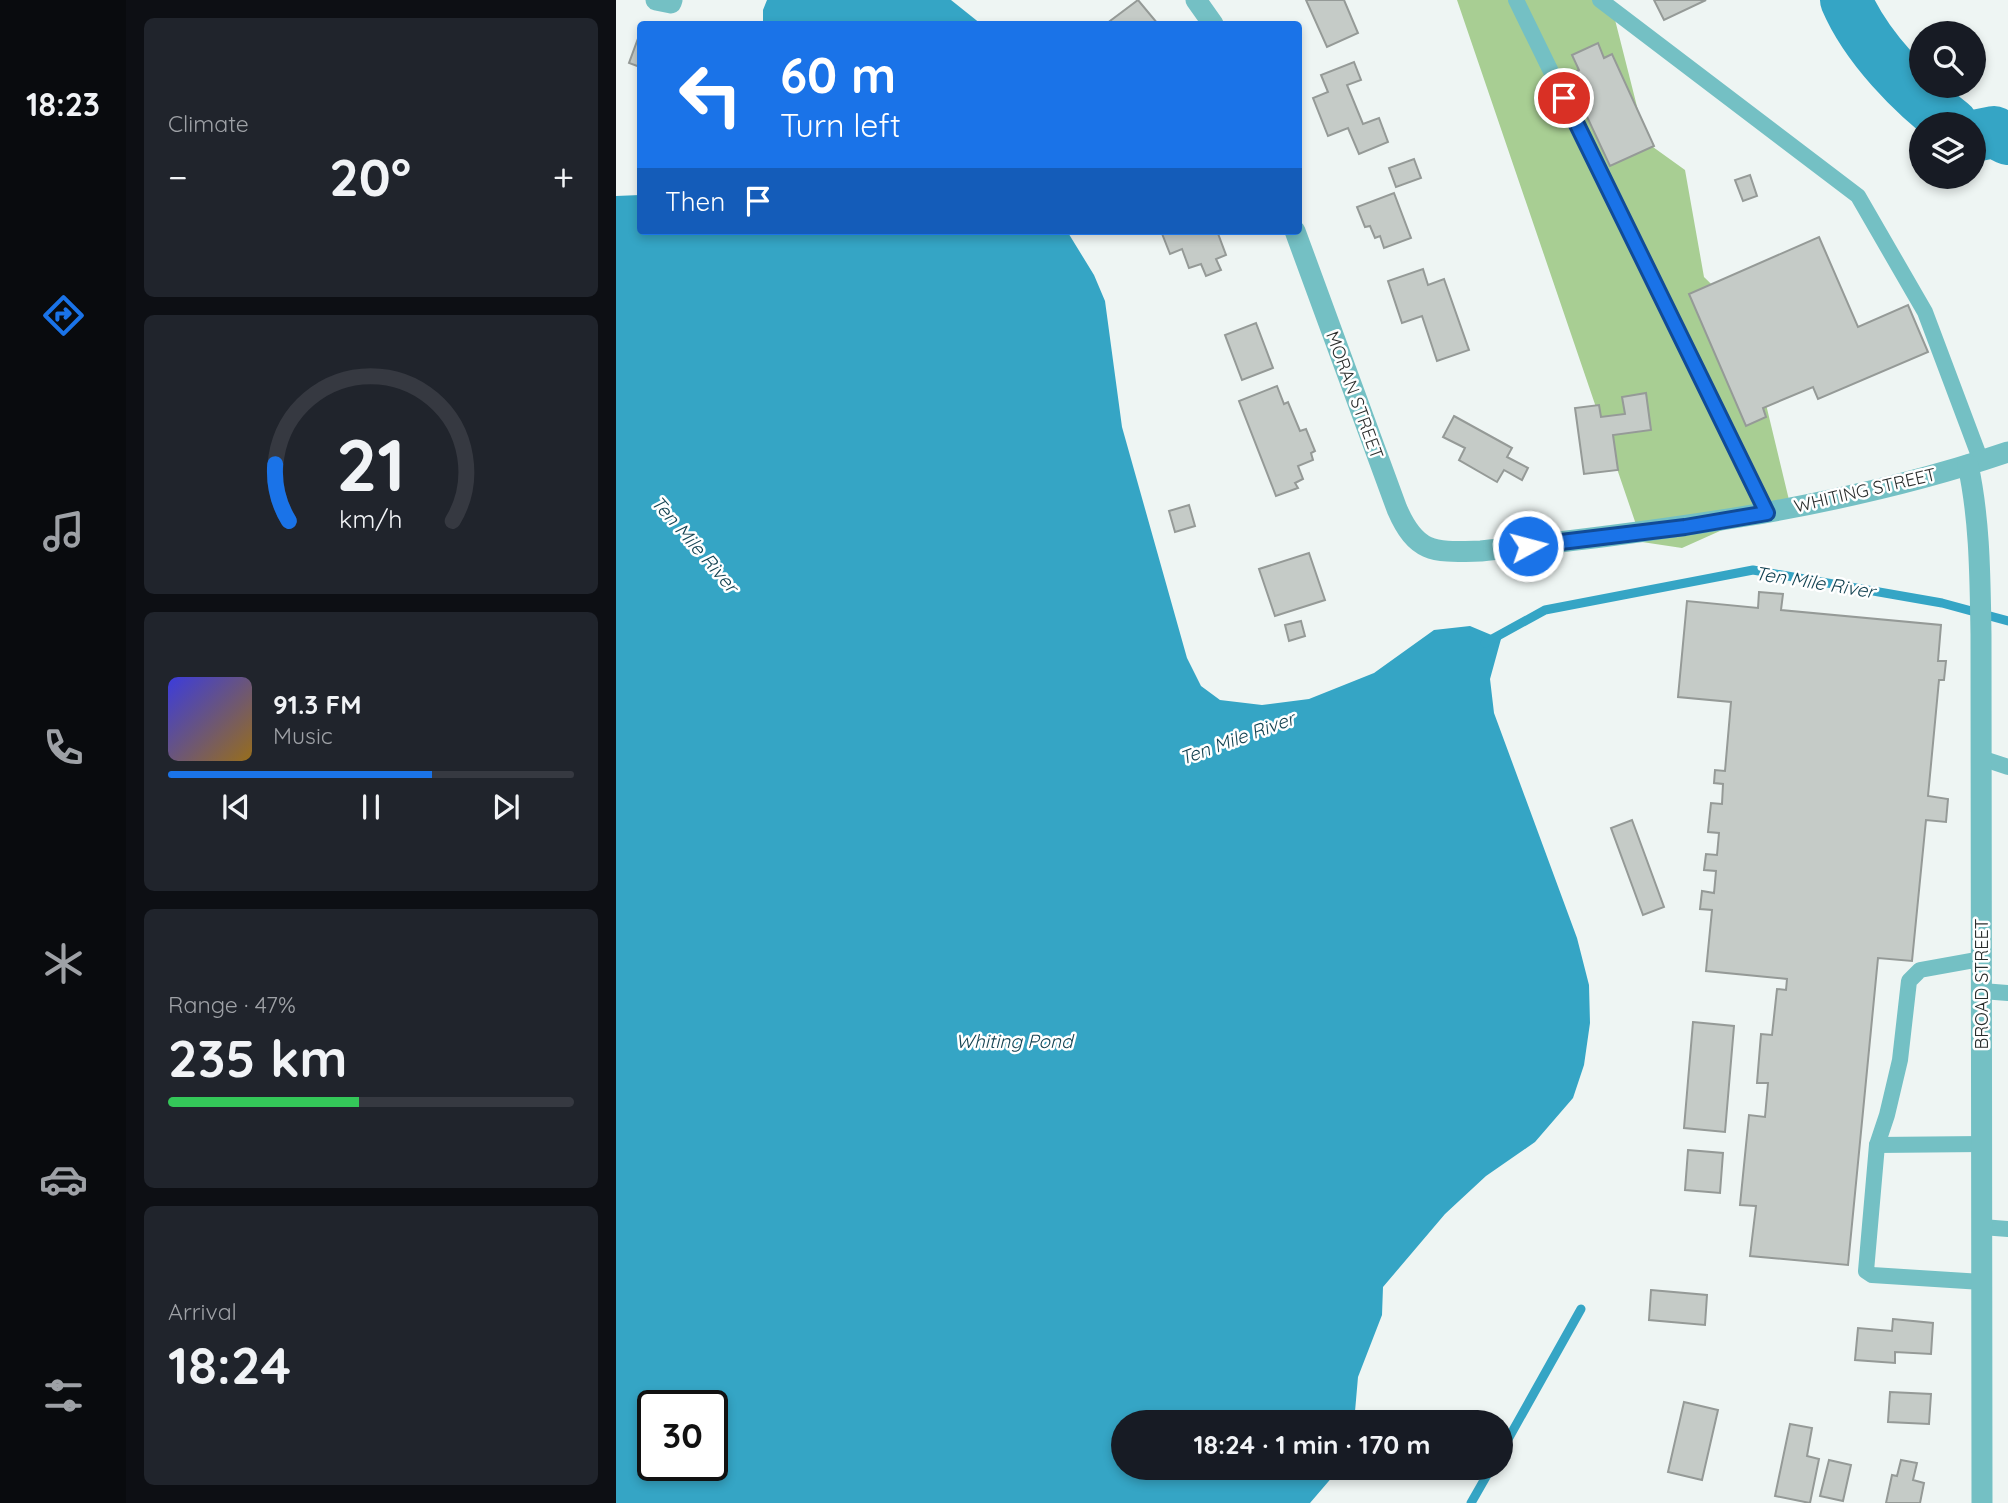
<!DOCTYPE html>
<html lang="en">
<head>
<meta charset="utf-8">
<style>
  :root { --surface:#171b24; --page:#20242c; --text:#f1f3f6; --muted:#9ea1a6; --line:#363941; --accent:#1a73e8 }
  body { margin:0; font-family:Quicksand,sans-serif; background:var(--page); color:var(--text); height:100vh; display:flex; flex-direction:column; font-size:26px; white-space:nowrap }
  * { box-sizing:border-box; margin:0 }
  p { font-size:23px; color:var(--muted) }
  .icon { flex:none; width:38px; height:38px; fill:none; stroke:currentColor; stroke-width:2; stroke-linecap:round; stroke-linejoin:round }
  .map { position:relative; flex:1; overflow:hidden }
  .side { display:flex; flex-direction:column; gap:18px; padding:18px; background:#0d0f14; width:490px }
  .side>* { flex:none }
  .guide { position:absolute; left:21px; top:21px; width:665px; height:214px; border-radius:7px; box-shadow:0 4px 10px #0003; background:#1a73e8; color:#fff; overflow:hidden }
  .tools { position:absolute; left:1293px; top:21px; display:grid; gap:14px }
  .tools a { display:grid; place-items:center; width:77px; height:77px; border-radius:50%; background:var(--surface); box-shadow:0 4px 10px #0003; font-size:35px }
  .speed { position:absolute; left:21px; top:1390px; display:flex; gap:14px; font-size:35px; font-weight:700; text-align:center }
  .speed>* { display:grid; place-content:center; width:91px; height:91px; border-radius:50%; background:var(--surface); box-shadow:0 4px 10px #0003; line-height:1 }
  .speed .limit { border:4px solid #111; border-radius:10px; background:#fff; color:#111 }
  .pin { position:absolute; display:grid; place-items:center; width:60px; height:60px; color:#fff; margin:-30px; border:4px solid #fff; border-radius:50%; box-shadow:0 2px 7px #0007 }
  .me { position:absolute; width:77px; margin:-38px; rotate:83deg; stroke-linejoin:round; filter:drop-shadow(0 0 5px #0008) }
  .turn { display:flex; align-items:center; gap:24px; height:147px; padding:0 28px; font-size:32px }
  .turn .icon { width:91px; height:91px; stroke-width:2.5 }
  .turn b { display:block; font-size:49px; line-height:60px }
  .then { display:flex; align-items:center; height:66px; padding:0 28px; background:#0003; gap:14px; font-size:26px }
  .big { font-size:52px; font-weight:800; line-height:1.1 }
  .side .tile { flex:1; display:flex; flex-direction:column; justify-content:center; gap:10px; min-width:0; padding:0 24px; border-radius:10px; background:var(--page) }
  .side .dial { align-items:center; gap:0 }
  .dial svg { height:182px; overflow:visible; fill:none; stroke:var(--line); stroke-width:7; stroke-linecap:round; text-anchor:middle }
  .dial text { fill:var(--text); stroke:none }
  .song { display:flex; align-items:center; gap:21px }
  .cover { width:84px; height:84px; border-radius:10px; background:linear-gradient(135deg,hsl(240 70% 55%),hsl(40 70% 35%)) }
  .played { height:7px; border-radius:4px; background:linear-gradient(90deg,var(--accent) 65%,var(--line) 65%) }
  .keys { display:flex; justify-content:space-around; direction:ltr }
  .heat { display:flex; justify-content:space-between; align-items:center; font-size:38px; direction:ltr }
  .charge { height:10px; border-radius:5px; background:linear-gradient(90deg,#34c759 47%,var(--line) 0) }
  .trip { position:absolute; left:495px; top:1410px; width:402px; height:70px; border-radius:35px; background:var(--surface); box-shadow:0 4px 10px #0003; font-weight:800; line-height:70px; text-align:center }
  main { display:flex; flex:1; min-height:0 }
  .dock { display:flex; flex-direction:column; width:126px; justify-content:space-around; align-items:center; background:#090b0e; color:var(--muted) }
  .dock .icon { width:49px; height:49px }
  .dock .current { color:var(--accent) }
  .dock b { font-size:32px; color:var(--text) }
  .map>svg:first-child { display:block }
  .green { fill:#a8ce93 }
  .water { fill:#35a5c5; fill-rule:evenodd }
  .lines { fill:none; stroke-linecap:round; stroke-linejoin:round }
  .stream { stroke:#35a5c5; stroke-width:9 }
  .river { stroke:#35a5c5; stroke-width:52 }
  .building { fill:#c5cbc7; stroke:#959a97; stroke-width:2 }
  .service { stroke:#74c0c4; stroke-width:16 }
  .minor { stroke:#74c0c4; stroke-width:21 }
  .route-casing { stroke:#114b97; stroke-width:18 }
  .route { stroke:#1a73e8; stroke-width:12 }
  .labels { text-anchor:middle; dominant-baseline:central; stroke-width:5; stroke-linejoin:round; paint-order:stroke }
  .street-label { font-size:18px; fill:#2b2e2d; stroke:#fff }
  .water-label { font-size:19px; font-style:italic; fill:#154453; stroke:#fff }
</style>
</head>
<body>
<main>
<nav class="dock">
<b>18:23</b>
<svg class="icon current" aria-label="directions" viewBox="0 0 24 24"><path d="M12 3l9 9-9 9-9-9zM9 14v-3h6M13 9l2 2-2 2"/></svg>
<svg class="icon" aria-label="music" viewBox="0 0 24 24"><path d="M9 18V5l10-2v13"/><circle cx="6" cy="18" r="3"/><circle cx="16" cy="16" r="3"/></svg>
<svg class="icon" aria-label="phone" viewBox="0 0 24 24"><path d="M5 4h4l2 5-3 2q2 4 5 5l2-3 5 2v4C11 20 4 13 5 4z"/></svg>
<svg class="icon" aria-label="climate" viewBox="0 0 24 24"><path d="M12 3v18M4 7l16 10M4 17L20 7"/></svg>
<svg class="icon" aria-label="car" viewBox="0 0 24 24"><path d="M5 17H2v-5l4-1 3-4h7l3 4 3 1v5h-3M9 17h6M6 11h13"/><circle cx="7" cy="17" r="2"/><circle cx="17" cy="17" r="2"/></svg>
<svg class="icon" aria-label="filters" viewBox="0 0 24 24"><path d="M4 7h16M4 17h16"/><circle cx="9" cy="7" r="2"/><circle cx="15" cy="17" r="2"/></svg>
</nav>
<section class="side">
<div class="tile"><p>Climate</p>
<div class="heat"><a>−</a><b class="big">20°</b><a>+</a></div>
</div>
<div class="tile dial"><svg viewBox="0 0 100 80">
<path d="M14 69A42 42 0 1 1 86 69"/>
<path d="M14 69A42 42 0 0 1 8 44" stroke="#1a73e8"/>
<text x="50" y="56" font-size="32" font-weight="700">21</text>
<text x="50" y="72" font-size="11">km/h</text>
</svg></div>
<div class="tile">
<div class="song"><i class="cover"></i><div><b>91.3 FM</b><p>Music</p></div></div>
<div class="played"></div>
<div class="keys"><svg class="icon" aria-label="previous" viewBox="0 0 24 24"><path d="M18 5L8 12l10 7zM5 5v14"/></svg><svg class="icon" aria-label="pause" viewBox="0 0 24 24"><path d="M8 5v14M16 5v14"/></svg><svg class="icon" aria-label="next" viewBox="0 0 24 24"><path d="M6 5l10 7-10 7zM19 5v14"/></svg></div>
</div>
<div class="tile"><p>Range · 47%</p><b class="big">235 km</b><div class="charge"></div></div>
<div class="tile"><p>Arrival</p><b class="big">18:24</b></div>
</section>
<div class="map">
<svg width="1392" height="1503" viewBox="0 0 1392 1503">
  <rect width="100%" height="100%" fill="#eef5f3"/>
  <path class="green" d="M841,0H994L1030,142L1069,170L1088,277L1129,317L1173,500L1066,548L1026,542Z"/>
  <g class="water">
    <path d="M151,0H335L365,24H147V10Z"/>
    <path d="M24,195V231H451L478,275L489,301L506,427L571,658L585,686L604,700L646,705L693,699L758,673L818,630L854,626L885,639L874,679L878,713L961,938L973,985L974,1023L968,1065L957,1098L919,1142L870,1176L829,1214L767,1287L766,1315L742,1377L738,1423H508V1468H724L694,1503H0V196ZM37,1405H96V1465H37Z"/>
  </g>
  <g class="lines">
    <g class="stream">
      <path d="M869,643L929,610L1137,570L1326,603L1392,621"/>
      <path d="M886,1450L965,1309"/>
      <path d="M855,1503L875,1468"/>
    </g>
    <g class="river">
      <path d="M1230,0C1250,47 1296,94 1336,124"/>
      <path d="M1358,136L1378,132L1392,139"/>
    </g>
  </g>
  <g class="building">
    <path d="M522,0L542,24H490Z"/>
    <path d="M690,0H728L742,33L711,47Z"/>
    <path d="M1038,0H1090L1048,20Z"/>
    <path d="M24,33V67L13,63Z"/>
    <path d="M982,43L988,58L996,54L1038,146L994,166L952,76L963,70L956,55Z"/>
    <path d="M738,62L745,80L731,85L747,124L763,118L772,142L743,154L732,128L712,136L697,98L712,92L705,75Z"/>
    <path d="M798,159L805,178L780,187L773,168Z"/>
    <path d="M1134,175L1141,196L1127,201L1119,180Z"/>
    <path d="M778,193L795,238L768,248L764,236L759,238L754,226L749,227L741,207Z"/>
    <path d="M545,231H601L610,255L600,259L605,270L590,276L585,264L573,268L566,249L554,254Z"/>
    <path d="M1203,237L1242,327L1292,305L1312,352L1202,399L1197,387L1147,408L1150,417L1130,426L1073,294Z"/>
    <path d="M807,269L812,285L828,279L853,350L821,361L806,316L786,323L772,281Z"/>
    <path d="M640,323L657,368L626,380L609,335Z"/>
    <path d="M661,386L668,404L672,402L684,431L690,429L699,451L695,453L697,460L682,466L687,479L679,483L682,488L660,496L623,401Z"/>
    <path d="M1030,393L1035,430L997,435L1002,470L968,474L959,408L983,405L985,417L1009,414L1006,397Z"/>
    <path d="M838,416L896,448L891,457L912,468L906,480L888,470L881,482L843,460L849,448L827,437Z"/>
    <path d="M573,505L579,526L559,532L553,511Z"/>
    <path d="M693,553L709,600L659,616L643,569Z"/>
    <path d="M1143,592L1167,594L1165,610L1325,625L1322,661H1330L1328,680H1323L1312,796L1332,799L1330,822L1310,820L1296,961L1262,958L1232,1265L1134,1256L1140,1206L1124,1205L1133,1115L1149,1117L1152,1083H1141L1145,1034L1156,1035L1161,989L1170,990L1171,979L1090,971L1096,910L1084,909L1086,891L1098,893L1100,871L1088,870L1090,854L1101,855L1103,833L1092,832L1095,803L1106,804L1107,784L1098,783L1099,770L1109,771L1115,702L1062,697L1071,601L1142,608Z"/>
    <path d="M685,621L689,636L673,641L669,625Z"/>
    <path d="M1016,820L1048,907L1027,915L995,828Z"/>
    <path d="M1077,1022L1118,1026L1109,1132L1068,1128Z"/>
    <path d="M1072,1150L1107,1153L1104,1193L1069,1190Z"/>
    <path d="M1035,1290L1091,1295L1089,1325L1033,1320Z"/>
    <path d="M1277,1319L1317,1323L1315,1354L1279,1352V1363L1239,1360L1242,1328L1276,1331Z"/>
    <path d="M1274,1392L1315,1394L1313,1424L1272,1422Z"/>
    <path d="M1068,1402L1102,1410L1086,1480L1052,1472Z"/>
    <path d="M1174,1424L1196,1428L1191,1456L1203,1459L1194,1503L1159,1496Z"/>
    <path d="M1213,1460L1235,1465L1227,1501L1204,1496Z"/>
    <path d="M1285,1460L1301,1463L1297,1480L1308,1483L1304,1503H1270L1276,1475L1281,1476Z"/>
  </g>
  <g class="lines">
    <g class="service">
      <path d="M900,0L1151,513"/>
      <path d="M984,0L1242,196L1309,312L1365,461"/>
      <path d="M1365,758L1392,767"/>
      <path d="M1365,959L1304,970L1293,981L1284,1060L1271,1115L1261,1145L1250,1271L1256,1275L1366,1282"/>
      <path d="M1366,991L1392,993"/>
      <path d="M1261,1145L1366,1144"/>
      <path d="M1366,1227L1392,1229"/>
    </g>
    <g class="minor">
      <path d="M40,0L55,3L56,0"/>
      <path d="M580,0L597,24"/>
      <path d="M679,231L781,509C801,555 819,552 865,551C1043,531 1222,510 1392,452"/>
      <path d="M1352,465C1364,521 1364,577 1365,634L1366,1503"/>
    </g>
  </g>
  <g class="lines">
    <g class="route-casing">
      <path id="route" d="M912,546L1069,527L1151,513L948,98"/>
    </g>
    <use href="#route" class="route"/>
  </g>
  <g class="labels">
    <g class="street-label">
      <text transform="translate(739 395) rotate(70)">MORAN STREET</text>
      <text transform="translate(1249 490) rotate(-13)">WHITING STREET</text>
      <text transform="translate(1365 984) rotate(-90)">BROAD STREET</text>
    </g>
    <g class="water-label">
      <text transform="translate(79 544) rotate(49)">Ten Mile River</text>
      <text transform="translate(1199 582) rotate(9)">Ten Mile River</text>
      <text transform="translate(621 738) rotate(-20)">Ten Mile River</text>
      <text x="398" y="1041">Whiting Pond</text>
    </g>
  </g>
</svg>
<div class="tools">
<a><svg class="icon" aria-label="search" viewBox="0 0 24 24"><circle cx="10" cy="10" r="6"/><path d="M15 15l6 6"/></svg></a>
<a><svg class="icon" aria-label="layers" viewBox="0 0 24 24"><path d="M12 4l9 5-9 5-9-5zM3 14l9 5 9-5"/></svg></a>
</div>
<div class="speed"><div class="limit">30</div></div>
<div class="pin" style="left:948px;top:98px;background:#d93025"><svg class="icon" aria-label="arrive" viewBox="0 0 24 24"><path d="M6 21V4h12l-3 4 3 4H6"/></svg></div>
<svg class="me" style="left:912px;top:546px" viewBox="-20 -20 40 40"><circle r="17" fill="#1a73e8" stroke="#fff" stroke-width="3"/><path d="M0-11L8 9 0 5-8 9z" fill="#fff"/></svg>
<div class="trip">18:24 · 1 min · 170 m</div>
<div class="guide">
<div class="turn"><svg class="icon" aria-label="left" viewBox="0 0 24 24"><path d="M17 20v-9H6M10 6l-5 5 5 5"/></svg><div><b>60 m</b>Turn left</div></div>
<div class="then">Then<svg class="icon" aria-label="arrive" viewBox="0 0 24 24"><path d="M6 21V4h12l-3 4 3 4H6"/></svg></div>
</div>
</div>
</main>
</body>
</html>
